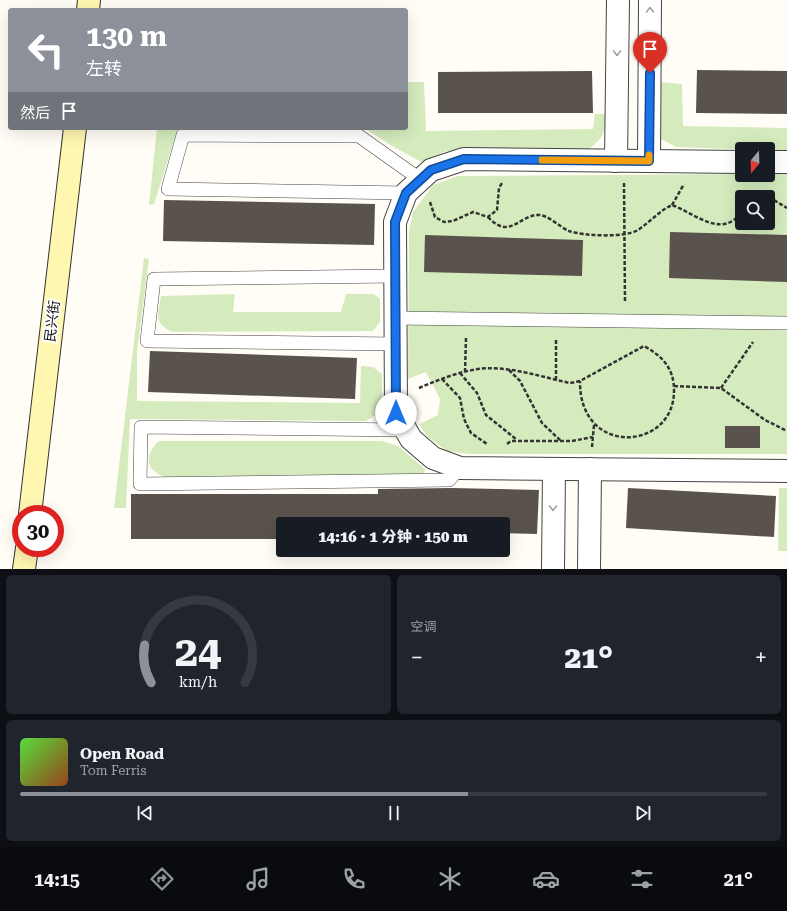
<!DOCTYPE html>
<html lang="zh">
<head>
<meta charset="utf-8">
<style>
  :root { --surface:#171b24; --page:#20242c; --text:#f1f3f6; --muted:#9ea1a6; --line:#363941; --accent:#8c9099 }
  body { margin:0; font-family:"Roboto Serif","Noto Sans SC",serif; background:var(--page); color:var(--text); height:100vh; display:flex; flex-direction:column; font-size:15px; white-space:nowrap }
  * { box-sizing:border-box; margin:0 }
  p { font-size:13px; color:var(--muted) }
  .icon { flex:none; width:22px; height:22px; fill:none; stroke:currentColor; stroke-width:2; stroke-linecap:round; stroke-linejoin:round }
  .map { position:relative; height:569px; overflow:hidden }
  .drawer { display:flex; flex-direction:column; gap:6px; padding:6px; background:#0d0f14; flex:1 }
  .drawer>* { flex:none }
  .banner { position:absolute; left:8px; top:8px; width:400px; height:122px; border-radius:4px; box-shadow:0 4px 16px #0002; background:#8c9099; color:#fff; overflow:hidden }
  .needle { width:26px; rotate:199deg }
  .tools { position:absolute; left:735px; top:142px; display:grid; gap:8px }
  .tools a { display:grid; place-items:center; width:40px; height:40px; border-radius:4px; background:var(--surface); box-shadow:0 4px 16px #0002; font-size:20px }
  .speed { position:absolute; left:12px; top:505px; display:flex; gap:8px; font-size:20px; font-weight:700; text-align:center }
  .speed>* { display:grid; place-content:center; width:52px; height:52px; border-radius:50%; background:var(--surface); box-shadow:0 4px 16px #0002; line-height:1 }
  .speed .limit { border:6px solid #d22; background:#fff; color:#111 }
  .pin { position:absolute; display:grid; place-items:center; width:34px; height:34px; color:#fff; margin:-41px -17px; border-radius:50% 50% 50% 0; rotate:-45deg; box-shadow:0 0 4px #0007 }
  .pin .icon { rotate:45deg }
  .me { position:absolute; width:44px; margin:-22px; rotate:0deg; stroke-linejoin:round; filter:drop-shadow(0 0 3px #0008) }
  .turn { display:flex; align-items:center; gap:14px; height:84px; padding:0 12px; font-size:18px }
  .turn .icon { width:52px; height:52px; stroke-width:2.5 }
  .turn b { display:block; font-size:28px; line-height:34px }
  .then { display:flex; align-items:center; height:38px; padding:0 12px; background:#0003; gap:8px; font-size:15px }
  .big { font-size:30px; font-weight:800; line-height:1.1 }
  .drawer .tile { flex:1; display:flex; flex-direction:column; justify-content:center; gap:6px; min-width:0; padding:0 14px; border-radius:6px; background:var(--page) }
  .drawer .dial { align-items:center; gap:0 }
  .dial svg { height:104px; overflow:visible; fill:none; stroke:var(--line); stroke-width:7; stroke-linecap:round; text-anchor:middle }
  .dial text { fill:var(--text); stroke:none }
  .song { display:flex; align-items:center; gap:12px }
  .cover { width:48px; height:48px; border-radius:6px; background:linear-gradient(135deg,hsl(110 70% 55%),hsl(20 70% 35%)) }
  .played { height:4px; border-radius:2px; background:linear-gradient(90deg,var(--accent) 60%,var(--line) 60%) }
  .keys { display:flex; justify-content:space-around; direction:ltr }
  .heat { display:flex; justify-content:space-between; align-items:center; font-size:22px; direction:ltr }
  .drawer .tiles { flex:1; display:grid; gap:6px; grid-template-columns:1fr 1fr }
  .tile:last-child { grid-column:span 2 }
  .trip { position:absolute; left:276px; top:517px; width:234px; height:40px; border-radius:4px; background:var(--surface); box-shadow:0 4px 16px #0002; font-weight:800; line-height:40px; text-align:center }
  .tabs { display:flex; height:64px; justify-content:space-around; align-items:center; background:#090b0e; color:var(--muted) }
  .tabs .icon { width:28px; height:28px }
  .tabs .on { color:var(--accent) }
  .tabs b { font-size:18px; color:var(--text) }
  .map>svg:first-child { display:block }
  .green { fill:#d5ebbd; fill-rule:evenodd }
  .building { fill:#5a524d }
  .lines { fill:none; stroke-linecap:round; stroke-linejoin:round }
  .lane-casing { stroke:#444; stroke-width:14 }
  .street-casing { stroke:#444; stroke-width:24 }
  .secondary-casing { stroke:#333; stroke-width:24 }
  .path { stroke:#333; stroke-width:2.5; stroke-dasharray:4 2; stroke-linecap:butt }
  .lane { stroke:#fff; stroke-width:13 }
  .street { stroke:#fff; stroke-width:22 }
  .secondary { stroke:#fff6b0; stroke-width:22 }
  .oneway { stroke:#a0a0a0 }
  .route-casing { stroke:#114b97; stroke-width:10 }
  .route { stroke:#1a73e8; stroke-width:7 }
  .slow { stroke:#f59e0b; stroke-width:7 }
  .labels { text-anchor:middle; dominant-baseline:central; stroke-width:4; stroke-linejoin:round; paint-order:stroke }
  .street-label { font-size:14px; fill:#111; stroke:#fff }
</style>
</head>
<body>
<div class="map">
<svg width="787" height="569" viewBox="0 0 787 569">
  <rect width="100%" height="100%" fill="#fffdf5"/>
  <g class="green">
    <path d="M406,82H424L426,131L593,129L595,114H606C605,133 604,137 589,149L446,151L422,162L397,149L364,128H406Z"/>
    <path d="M660,82L682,84L683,126L787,128V151L676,147L659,138Z"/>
    <path d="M157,128H178L154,204L149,205Z"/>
    <path d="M742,174H787V454H469L447,451L428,437L419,424L438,415L440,399L426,372L408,379L409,231L413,212L433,185L458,176ZM742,197H768V223H742Z"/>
    <path d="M144,258L149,259L137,352V401L360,403L361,366L373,367L382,374V405L377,414L366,421L130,419L126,508H114Z"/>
    <path d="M235,294L233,312H341L346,294H374L380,299V322L373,331L172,332C153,323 158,314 161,296Z"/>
    <path d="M159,441H382L398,446L426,470L420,476L414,477H165C145,470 144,455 159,441Z"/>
    <path d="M779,488H787V551H778Z"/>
  </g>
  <g class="building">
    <path d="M697,70L787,71V114L696,113Z"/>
    <path d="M592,71L593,113H438V72Z"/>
    <path d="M164,200L375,204L374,245L163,241Z"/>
    <path d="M670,232L787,235V282L669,278Z"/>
    <path d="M425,235L583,240L582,276L424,272Z"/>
    <path d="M150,351L357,358L355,399L148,392Z"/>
    <rect x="725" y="426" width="35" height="22"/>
    <path d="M451,488L539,490L537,534L503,533V524H283V539H131V494H378V489Z"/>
    <path d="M628,488L776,496L774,537L626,528Z"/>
  </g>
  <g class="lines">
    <g class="lane-casing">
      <g id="lane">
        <path d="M406,193L168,189L183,135L359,136L421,180"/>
        <path d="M395,276L154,279L147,341L396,344"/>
        <path d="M395,318L787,323"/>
        <path d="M406,430L141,427L140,484L449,480L460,468"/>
      </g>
    </g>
    <g class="street-casing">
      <g id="street">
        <path d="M616,161L618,0"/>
        <path d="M649,161L650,0"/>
        <path d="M742,162L464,159L431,170L406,193L395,222L396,413L411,439L433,458L460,468L787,471"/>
        <path d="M768,162H787"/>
        <path d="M553,569L554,469"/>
        <path d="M589,569L590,469"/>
      </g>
    </g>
    <g class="secondary-casing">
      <g id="secondary">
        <path d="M88,10L89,0"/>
        <path d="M30,514L75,128"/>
        <path d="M24,569L27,548"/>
      </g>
    </g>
    <g class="path">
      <path d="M624,183L625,302"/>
      <path d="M753,197L756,194H764L787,208"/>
      <path d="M430,202L435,217L444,222L453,221L473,212L488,217L497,210L499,188L502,183"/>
      <path d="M672,205L684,184"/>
      <path d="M488,217C509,240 519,216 537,215C548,214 559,227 569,231C584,236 625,238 638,230C650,222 659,211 672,205C696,214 723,240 742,211"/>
      <path d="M509,370L520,381L542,423L561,441"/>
      <path d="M465,372L466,338"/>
      <path d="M460,373L477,393L486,415L517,440"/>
      <path d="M442,379L460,398L464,419L471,433L487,444"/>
      <path d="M556,380V339"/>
      <path d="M674,386L721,388L765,420L787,431"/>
      <path d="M419,388C438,380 458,372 478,369C508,365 541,377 570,383L580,381L644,346C662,356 674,368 674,390C675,451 579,458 580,381"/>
      <path d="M721,388L753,342"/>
      <path d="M507,444L511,441H572L593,437"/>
      <path d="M592,447L594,425"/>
    </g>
    <use href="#lane" class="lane"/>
    <use href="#street" class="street"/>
    <use href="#secondary" class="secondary"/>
  </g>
  <defs><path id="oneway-chevron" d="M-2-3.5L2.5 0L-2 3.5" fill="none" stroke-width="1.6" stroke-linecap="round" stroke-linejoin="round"/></defs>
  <g class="oneway">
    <use href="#oneway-chevron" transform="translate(650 10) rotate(-90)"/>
    <use href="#oneway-chevron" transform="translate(617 53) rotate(90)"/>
    <use href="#oneway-chevron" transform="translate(553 508) rotate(91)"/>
  </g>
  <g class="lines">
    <g class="route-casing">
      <path id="route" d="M396,413L395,222L406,193L431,170L464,159L649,161L650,73"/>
    </g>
    <use href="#route" class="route"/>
    <path class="slow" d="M542,160L649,161V155"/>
  </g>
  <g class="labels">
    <g class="street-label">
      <text transform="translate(52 321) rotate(-83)">民兴街</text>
    </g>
  </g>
</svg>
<div class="tools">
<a><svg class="needle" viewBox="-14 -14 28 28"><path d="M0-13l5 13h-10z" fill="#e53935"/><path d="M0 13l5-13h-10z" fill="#9ea1a6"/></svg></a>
<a><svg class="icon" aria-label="search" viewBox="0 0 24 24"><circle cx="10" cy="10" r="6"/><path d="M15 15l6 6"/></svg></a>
</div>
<div class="speed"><div class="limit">30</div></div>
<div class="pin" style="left:650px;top:73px;background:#d93025"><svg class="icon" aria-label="arrive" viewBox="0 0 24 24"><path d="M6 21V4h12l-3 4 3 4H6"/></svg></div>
<svg class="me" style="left:396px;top:413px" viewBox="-20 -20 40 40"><circle r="19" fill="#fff"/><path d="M0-13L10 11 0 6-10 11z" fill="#1a73e8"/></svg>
<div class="trip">14:16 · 1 分钟 · 150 m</div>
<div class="banner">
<div class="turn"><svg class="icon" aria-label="left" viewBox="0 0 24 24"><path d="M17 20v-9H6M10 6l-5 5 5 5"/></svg><div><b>130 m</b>左转</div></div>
<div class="then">然后<svg class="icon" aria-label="arrive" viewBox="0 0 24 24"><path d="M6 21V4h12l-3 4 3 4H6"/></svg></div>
</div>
</div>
<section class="drawer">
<div class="tiles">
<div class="tile dial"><svg viewBox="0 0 100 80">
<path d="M14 69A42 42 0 1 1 86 69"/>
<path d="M14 69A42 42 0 0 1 9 40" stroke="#8c9099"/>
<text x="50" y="56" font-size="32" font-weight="700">24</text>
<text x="50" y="72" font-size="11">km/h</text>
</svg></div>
<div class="tile"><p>空调</p>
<div class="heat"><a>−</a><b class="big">21°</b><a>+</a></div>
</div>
<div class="tile">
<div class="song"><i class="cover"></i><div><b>Open Road</b><p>Tom Ferris</p></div></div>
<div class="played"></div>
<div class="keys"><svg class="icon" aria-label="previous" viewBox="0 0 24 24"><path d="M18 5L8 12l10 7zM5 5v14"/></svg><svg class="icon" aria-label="pause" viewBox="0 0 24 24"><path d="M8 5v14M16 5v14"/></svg><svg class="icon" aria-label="next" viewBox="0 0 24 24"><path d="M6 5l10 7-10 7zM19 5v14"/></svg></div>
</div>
</div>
</section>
<nav class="tabs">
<b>14:15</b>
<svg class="icon on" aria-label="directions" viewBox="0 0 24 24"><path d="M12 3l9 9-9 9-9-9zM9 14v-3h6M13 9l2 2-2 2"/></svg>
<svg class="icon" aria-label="music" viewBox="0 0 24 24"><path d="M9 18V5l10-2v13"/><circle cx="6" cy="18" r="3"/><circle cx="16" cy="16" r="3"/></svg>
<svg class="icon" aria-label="phone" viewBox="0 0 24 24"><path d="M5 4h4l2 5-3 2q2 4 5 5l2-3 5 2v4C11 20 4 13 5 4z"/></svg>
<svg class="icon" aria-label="climate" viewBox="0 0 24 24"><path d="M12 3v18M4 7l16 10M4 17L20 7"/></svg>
<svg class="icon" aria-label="car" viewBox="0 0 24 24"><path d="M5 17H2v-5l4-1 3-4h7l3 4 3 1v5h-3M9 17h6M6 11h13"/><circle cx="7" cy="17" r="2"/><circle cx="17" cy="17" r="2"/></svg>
<svg class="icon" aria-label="filters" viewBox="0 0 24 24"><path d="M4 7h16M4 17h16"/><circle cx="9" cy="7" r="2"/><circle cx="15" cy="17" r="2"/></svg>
<b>21°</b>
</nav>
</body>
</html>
